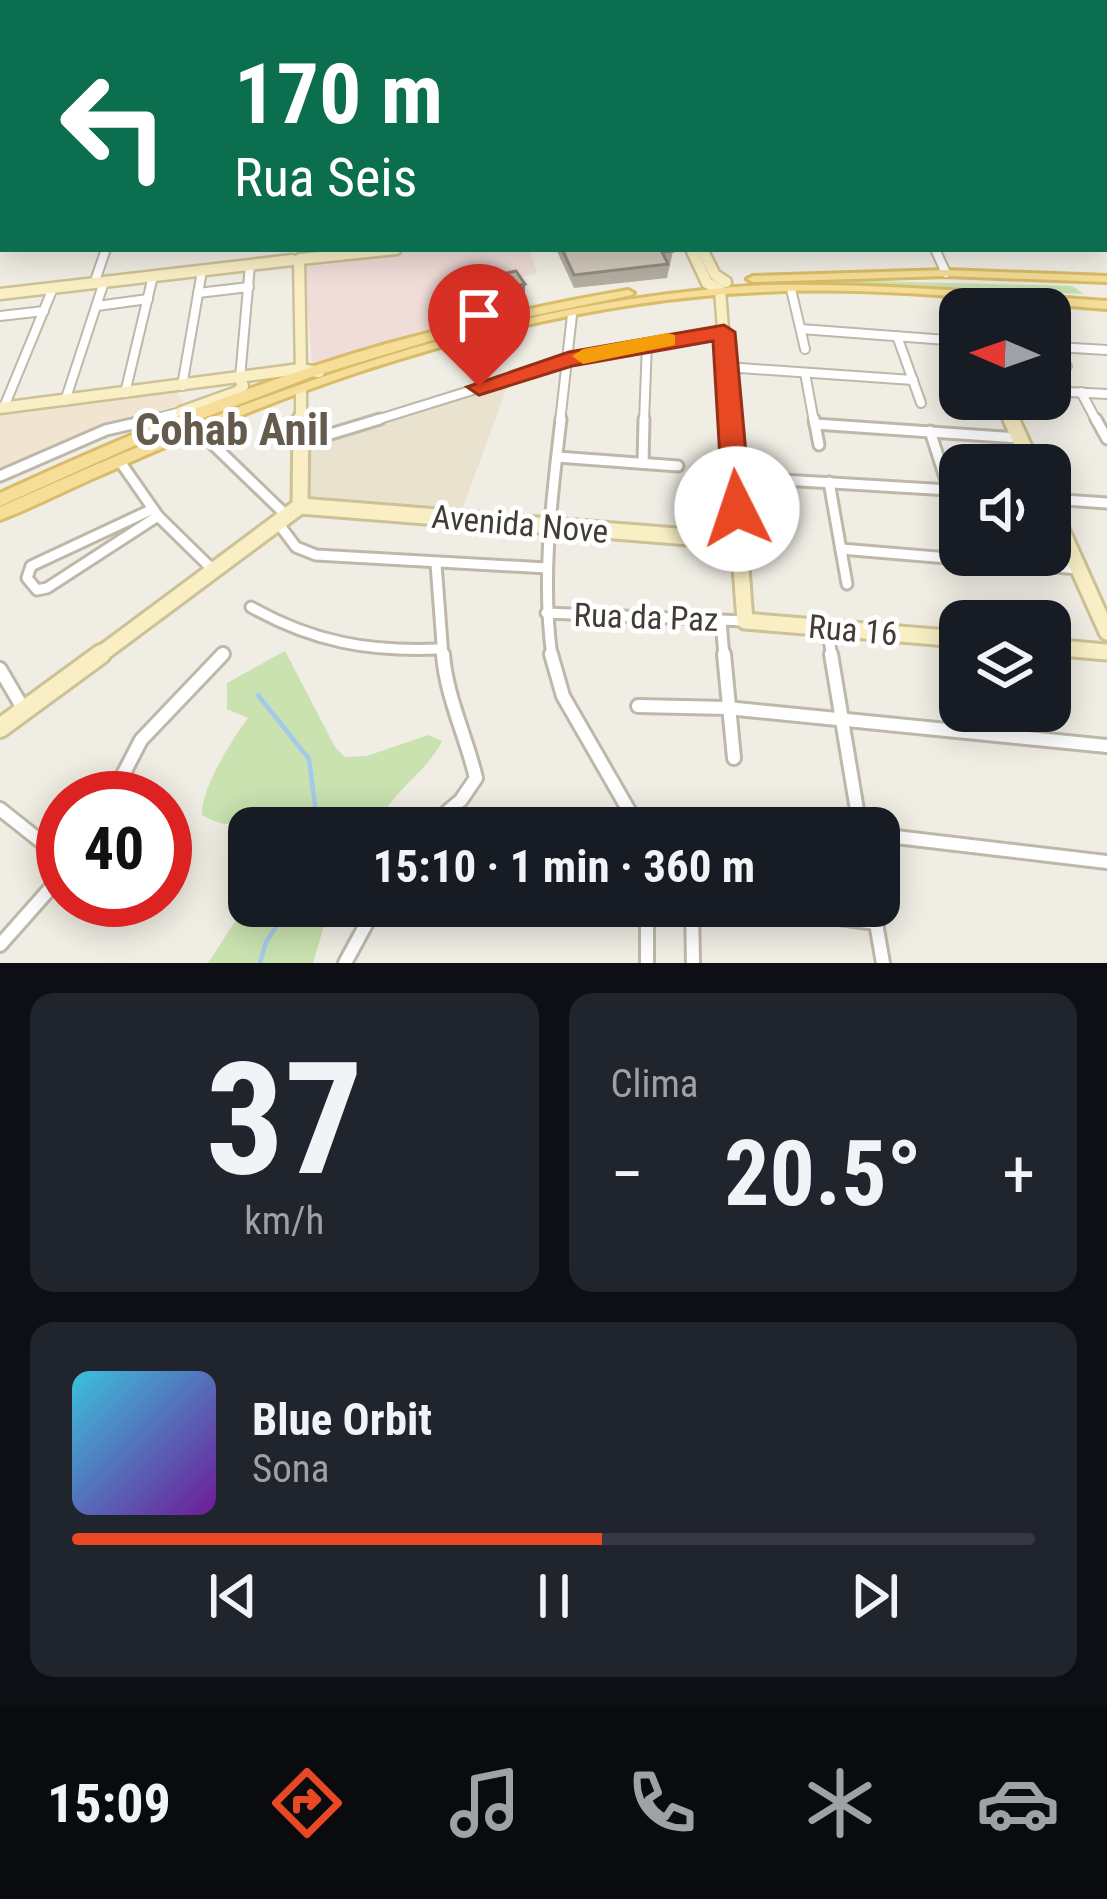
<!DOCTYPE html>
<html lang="pt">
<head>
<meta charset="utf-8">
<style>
  :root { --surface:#171b24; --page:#20242c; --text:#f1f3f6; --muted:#9ea1a6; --line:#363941; --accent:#e84823 }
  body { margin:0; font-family:"Roboto Condensed",sans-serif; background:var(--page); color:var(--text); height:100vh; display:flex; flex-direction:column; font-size:45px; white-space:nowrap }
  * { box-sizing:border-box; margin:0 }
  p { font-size:39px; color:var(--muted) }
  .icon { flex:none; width:66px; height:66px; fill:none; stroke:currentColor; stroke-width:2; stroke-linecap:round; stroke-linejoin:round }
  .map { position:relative; height:963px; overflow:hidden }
  .details { display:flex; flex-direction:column; gap:30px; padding:30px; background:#0d0f14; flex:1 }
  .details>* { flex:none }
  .guide { position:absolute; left:0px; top:0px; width:1107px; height:252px; box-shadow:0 6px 30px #0003; background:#0b6e4f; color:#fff; overflow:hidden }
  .needle { width:78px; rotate:272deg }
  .tools { position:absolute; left:939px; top:288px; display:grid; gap:24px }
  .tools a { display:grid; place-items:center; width:132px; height:132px; border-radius:24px; background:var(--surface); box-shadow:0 6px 30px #0003; font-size:60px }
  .speed { position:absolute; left:36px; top:771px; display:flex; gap:24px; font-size:60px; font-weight:700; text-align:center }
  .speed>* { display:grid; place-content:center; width:156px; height:156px; border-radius:50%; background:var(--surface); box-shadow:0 6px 30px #0003; line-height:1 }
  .speed .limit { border:18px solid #d22; background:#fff; color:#111 }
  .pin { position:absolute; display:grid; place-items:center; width:102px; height:102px; color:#fff; margin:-123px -51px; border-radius:50% 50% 50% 0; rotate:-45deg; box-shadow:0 0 12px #0007 }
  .pin .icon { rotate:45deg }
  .me { position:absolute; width:132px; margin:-66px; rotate:356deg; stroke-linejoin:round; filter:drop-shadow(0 0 9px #0008) }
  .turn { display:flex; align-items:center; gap:42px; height:252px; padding:0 36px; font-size:54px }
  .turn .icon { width:156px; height:156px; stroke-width:2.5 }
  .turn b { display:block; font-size:84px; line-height:102px }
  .big { font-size:90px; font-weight:700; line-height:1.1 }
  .details .widget { flex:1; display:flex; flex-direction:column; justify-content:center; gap:18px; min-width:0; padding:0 42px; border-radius:24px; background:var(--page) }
  .details .dial { align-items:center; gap:0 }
  .dial b { font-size:156px; line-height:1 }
  .song { display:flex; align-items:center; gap:36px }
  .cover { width:144px; height:144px; border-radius:18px; background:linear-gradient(135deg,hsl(190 70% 55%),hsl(280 70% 35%)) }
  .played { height:12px; border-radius:6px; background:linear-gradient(90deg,var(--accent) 55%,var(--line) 55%) }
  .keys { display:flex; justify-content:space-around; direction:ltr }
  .heat { display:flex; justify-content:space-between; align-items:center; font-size:66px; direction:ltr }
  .details .tiles { flex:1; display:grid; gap:30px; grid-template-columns:1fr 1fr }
  .widget:last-child { grid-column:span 2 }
  .trip { position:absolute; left:228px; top:807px; width:672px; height:120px; border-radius:24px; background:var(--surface); box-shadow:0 6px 30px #0003; font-weight:700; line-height:120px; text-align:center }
  .tabs { display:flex; height:192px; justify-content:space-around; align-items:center; background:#090b0e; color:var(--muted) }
  .tabs .icon { width:84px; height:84px }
  .tabs .selected { color:var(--accent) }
  .tabs b { font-size:54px; color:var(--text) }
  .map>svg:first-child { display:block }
  .commercial { fill:#f1e4d0 }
  .education { fill:#e9e2cf }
  .medical { fill:#f0dcd8 }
  .green { fill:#c9e2af }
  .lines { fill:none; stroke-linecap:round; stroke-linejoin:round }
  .stream-far1 { stroke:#a4cae9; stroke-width:3 }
  .stream { stroke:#a4cae9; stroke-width:4.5 }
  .street-far4-casing { stroke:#beb8aa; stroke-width:8 }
  .street-far3-casing { stroke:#beb8aa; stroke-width:9 }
  .street-far2-casing { stroke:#beb8aa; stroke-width:12 }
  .street-far1-casing { stroke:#beb8aa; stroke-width:15 }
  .street-casing { stroke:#beb8aa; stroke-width:18 }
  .secondary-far3-casing { stroke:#cdc196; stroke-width:9 }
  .secondary-far2-casing { stroke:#cdc196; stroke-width:15 }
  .secondary-far1-casing { stroke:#cdc196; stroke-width:21 }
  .secondary-casing { stroke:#cdc196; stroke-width:24 }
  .primary-casing { stroke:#d9bc69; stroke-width:6 }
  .street-far4 { stroke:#fff; stroke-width:4.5 }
  .street-far3 { stroke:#fff; stroke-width:6 }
  .street-far2 { stroke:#fff; stroke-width:8 }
  .street-far1 { stroke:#fff; stroke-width:9 }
  .street { stroke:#fff; stroke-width:12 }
  .secondary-far3 { stroke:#faefc4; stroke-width:6 }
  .secondary-far2 { stroke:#faefc4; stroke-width:10 }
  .secondary-far1 { stroke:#faefc4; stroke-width:15 }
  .secondary { stroke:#faefc4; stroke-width:18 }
  .primary { fill:#f6de98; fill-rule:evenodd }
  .wall { fill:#b4ada0 }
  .shaded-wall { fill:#928d82 }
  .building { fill:#d1c9ba; stroke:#928d82; stroke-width:3 }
  .route { fill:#e84823; stroke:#972f17; stroke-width:3 }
  .slow { fill:#f59e0b }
  .labels { text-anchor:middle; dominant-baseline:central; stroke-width:10; stroke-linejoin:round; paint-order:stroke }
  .street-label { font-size:33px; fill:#423d34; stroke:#fff }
  .district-label { font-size:45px; font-weight:bold; fill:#645b4c; stroke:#fff }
</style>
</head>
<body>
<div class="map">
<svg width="1107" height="963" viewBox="0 0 1107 963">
  <rect width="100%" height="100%" fill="#f0ede4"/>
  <path class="commercial" d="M176,391L183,404L106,426L0,470V413Z"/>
  <path class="education" d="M509,382L461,512L303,501L309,449Z"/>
  <path class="medical" d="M419,249H529L537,273L482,287L496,312L312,363L304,262Z"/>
  <g class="green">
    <path d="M830,280L1072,286L1084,294L832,284Z"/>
    <path d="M285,651L335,747L345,757L367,756L428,735L442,741C425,775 390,791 377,828H279L276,818L262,813C239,826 226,829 202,815C200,791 232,739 248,718L227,709V683Z"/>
    <path d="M249,900V906H330L313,963H208Z"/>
  </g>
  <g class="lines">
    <path class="stream-far1" d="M1041,0L1046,3"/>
    <g class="stream">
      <path d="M258,695L309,759L318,828"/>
      <path d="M260,963L266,942L290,906"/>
    </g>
    <g class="street-far4-casing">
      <g id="street-far4">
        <path d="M704,0L709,3"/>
        <path d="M745,0L749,3"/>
        <path d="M784,0L789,3"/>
        <path d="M824,0L829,3"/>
        <path d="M863,0L869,3"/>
        <path d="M972,0L979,3"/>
        <path d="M1007,0L1014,3"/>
        <path d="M655,2L677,0"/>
        <path d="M32,3L87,0"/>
        <path d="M632,3L661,0"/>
        <path d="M920,3L944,0"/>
        <path d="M0,42L3,38"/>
      </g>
    </g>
    <g class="street-far3-casing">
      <path id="street-far3" d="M1104,191L1107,195"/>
    </g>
    <g class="street-far2-casing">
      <g id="street-far2">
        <path d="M935,249L946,273"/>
        <path d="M96,278L106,249"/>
        <path d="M791,289L805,349"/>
        <path d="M198,293L249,287"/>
        <path d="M97,306L148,299"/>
        <path d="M0,316L44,311"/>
        <path d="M801,329L960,341"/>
        <path d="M897,336L921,403"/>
        <path d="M1050,337L1067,366"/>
        <path d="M1056,347L1107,350"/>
        <path d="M726,367L913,380"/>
        <path d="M805,373L814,422"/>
        <path d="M240,378L250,265"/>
        <path d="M182,386L202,271"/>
        <path d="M1050,391L1107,394"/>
        <path d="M1081,392L1097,422"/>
        <path d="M125,393L153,276"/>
        <path d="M65,401L104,282"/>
        <path d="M4,407L53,288"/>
        <path d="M141,422L181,412L183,418"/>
        <path d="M370,422L569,360L724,332"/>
        <path d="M560,422L572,315"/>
        <path d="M644,422L647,343"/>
      </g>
    </g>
    <g class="street-far1-casing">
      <g id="street-far1">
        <path d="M814,419L819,445"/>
        <path d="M1096,419L1107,439"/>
        <path d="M815,424L1019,438"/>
        <path d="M196,428L287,516"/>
        <path d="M930,431L959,521"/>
        <path d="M301,443L380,419"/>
        <path d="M557,457L678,466"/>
        <path d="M119,460L158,516L213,570"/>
        <path d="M643,463L644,419"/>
        <path d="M0,476L106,430L154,419"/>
        <path d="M735,477L949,490"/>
        <path d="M829,482L847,584"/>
        <path d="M1050,499L1107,503"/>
        <path d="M153,509L31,566L27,578L37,590L47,588L158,516"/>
        <path d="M278,523L296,547L316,555L547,568"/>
        <path d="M841,549L1079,569"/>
        <path d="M436,564L443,657"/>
        <path d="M251,607C313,642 369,652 440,649"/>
        <path d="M546,613L745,621"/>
        <path d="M721,621L724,657"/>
        <path d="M827,628L832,657"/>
        <path d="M220,657L223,653"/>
        <path d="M552,657C541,577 552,498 561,419"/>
      </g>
    </g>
    <g class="street-casing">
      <g id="street">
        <path d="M551,654L563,696L639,828"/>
        <path d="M724,654L734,758"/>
        <path d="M831,654L860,828"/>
        <path d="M0,669L24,710"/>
        <path d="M638,706L727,708L1107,746"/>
        <path d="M111,798L141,740L223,654"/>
        <path d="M0,809L63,859"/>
        <path d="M428,828L461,800L476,778C466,736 446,696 443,654"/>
        <path d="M879,835L1107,862"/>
        <path d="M647,906V963"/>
        <path d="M692,906L693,963"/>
        <path d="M751,906L876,923"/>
        <path d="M873,906L883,963"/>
        <path d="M0,945L63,874"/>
        <path d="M345,963L376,906"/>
      </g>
    </g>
    <g class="secondary-far3-casing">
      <g id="secondary-far3">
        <path d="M876,0L882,3"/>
        <path d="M220,3L250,0"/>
      </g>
    </g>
    <g class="secondary-far2-casing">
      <g id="secondary-far2">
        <path d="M691,249L707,283L720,290L730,422"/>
        <path d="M702,249L715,275L726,282"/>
        <path d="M300,259L396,249"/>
        <path d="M299,260L301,374"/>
        <path d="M0,294L292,260"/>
        <path d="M956,295L962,309"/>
        <path d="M1002,399L1012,422"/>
        <path d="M0,408L300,369L319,372"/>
        <path d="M181,412L237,392L243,386L240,378"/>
        <path d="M301,422V390"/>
      </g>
    </g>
    <g class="secondary-far1-casing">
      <g id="secondary-far1">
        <path d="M730,419L745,621L960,639"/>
        <path d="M1011,419L1032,465"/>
        <path d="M1050,505L1107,632"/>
        <path d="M300,506L739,541"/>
        <path d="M300,506L301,419"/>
        <path d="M1050,647L1107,652"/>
        <path d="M97,657L300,506"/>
      </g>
    </g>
    <g class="secondary-casing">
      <path id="secondary" d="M0,728L101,654"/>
    </g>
    <g class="primary-casing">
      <g id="primary">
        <path d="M946,270L1107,276V282L946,276L753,282L747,279L753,276Z"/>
        <path d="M765,285C880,283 993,293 1107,301V309C992,300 877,286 762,292C623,298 485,330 353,374C270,402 188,436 108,472C72,487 37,506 0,520V507C248,396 491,301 765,285Z"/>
        <path d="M628,290L634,293L632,295L469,329L311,377L156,436L0,506V493C125,436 253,382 386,344C466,322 546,304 628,290Z"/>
      </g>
    </g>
    <use href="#street-far4" class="street-far4"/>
    <use href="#street-far3" class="street-far3"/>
    <use href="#street-far2" class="street-far2"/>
    <use href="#street-far1" class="street-far1"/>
    <use href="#street" class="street"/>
    <use href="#secondary-far3" class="secondary-far3"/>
    <use href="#secondary-far2" class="secondary-far2"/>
    <use href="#secondary-far1" class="secondary-far1"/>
    <use href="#secondary" class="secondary"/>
    <use href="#primary" class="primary"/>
  </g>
  <g class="wall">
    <path d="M556,249H672L673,251L667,278L574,288Z"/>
    <path d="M486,278L525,294L495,301L486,288Z"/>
  </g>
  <path class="shaded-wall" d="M525,284V294L495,301L494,291Z"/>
  <g class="building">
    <path d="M562,249H672L673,251L662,252L668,264L574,275Z"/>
    <path d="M516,271L525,284L494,291L486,278Z"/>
  </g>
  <path class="route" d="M724,325L735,332L751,509L737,520L723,509L713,341L572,366L479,395L467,387L569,352Z"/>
  <path class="slow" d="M667,333L675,335V345L583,364L572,356L583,349Z"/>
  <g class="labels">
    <g class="street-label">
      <text transform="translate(520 524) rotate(5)">Avenida Nove</text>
      <text transform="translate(646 617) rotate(2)">Rua da Paz</text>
      <text transform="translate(853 630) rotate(5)">Rua 16</text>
    </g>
    <g class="district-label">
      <text x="232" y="429">Cohab Anil</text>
    </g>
  </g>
</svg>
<div class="tools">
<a><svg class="needle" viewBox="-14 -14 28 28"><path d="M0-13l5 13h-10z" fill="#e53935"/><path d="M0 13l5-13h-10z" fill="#9ea1a6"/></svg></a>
<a><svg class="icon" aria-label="sound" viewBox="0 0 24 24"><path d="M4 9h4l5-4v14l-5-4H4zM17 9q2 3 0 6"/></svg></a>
<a><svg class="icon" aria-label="layers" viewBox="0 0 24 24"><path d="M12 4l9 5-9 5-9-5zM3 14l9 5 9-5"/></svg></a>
</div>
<div class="speed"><div class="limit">40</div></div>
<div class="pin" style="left:479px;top:387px;background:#d93025"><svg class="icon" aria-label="arrive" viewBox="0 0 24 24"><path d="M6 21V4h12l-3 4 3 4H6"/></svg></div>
<svg class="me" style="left:737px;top:509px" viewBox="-20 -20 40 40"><circle r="19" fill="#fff"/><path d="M0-13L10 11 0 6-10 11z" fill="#e84823"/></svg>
<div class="trip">15:10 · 1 min · 360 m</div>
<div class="guide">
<div class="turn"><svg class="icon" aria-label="left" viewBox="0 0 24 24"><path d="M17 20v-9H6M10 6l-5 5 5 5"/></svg><div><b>170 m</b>Rua Seis</div></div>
</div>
</div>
<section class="details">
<div class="tiles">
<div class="widget dial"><b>37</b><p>km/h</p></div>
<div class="widget"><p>Clima</p>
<div class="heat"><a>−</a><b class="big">20.5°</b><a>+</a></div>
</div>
<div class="widget">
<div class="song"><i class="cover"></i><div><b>Blue Orbit</b><p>Sona</p></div></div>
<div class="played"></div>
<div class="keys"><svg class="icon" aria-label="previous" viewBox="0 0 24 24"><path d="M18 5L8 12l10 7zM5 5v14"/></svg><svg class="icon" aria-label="pause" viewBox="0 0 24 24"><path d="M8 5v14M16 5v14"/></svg><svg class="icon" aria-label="next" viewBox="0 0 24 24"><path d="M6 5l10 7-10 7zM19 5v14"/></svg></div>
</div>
</div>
</section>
<nav class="tabs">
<b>15:09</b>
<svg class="icon selected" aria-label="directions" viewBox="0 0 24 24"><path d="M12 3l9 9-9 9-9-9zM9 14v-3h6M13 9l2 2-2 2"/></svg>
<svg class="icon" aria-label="music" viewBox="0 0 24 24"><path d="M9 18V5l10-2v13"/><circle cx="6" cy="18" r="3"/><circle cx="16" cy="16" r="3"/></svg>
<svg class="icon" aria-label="phone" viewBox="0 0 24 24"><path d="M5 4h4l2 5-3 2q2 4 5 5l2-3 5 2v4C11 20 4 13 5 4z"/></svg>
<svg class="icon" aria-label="climate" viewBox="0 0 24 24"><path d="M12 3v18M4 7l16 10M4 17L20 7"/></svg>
<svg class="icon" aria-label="car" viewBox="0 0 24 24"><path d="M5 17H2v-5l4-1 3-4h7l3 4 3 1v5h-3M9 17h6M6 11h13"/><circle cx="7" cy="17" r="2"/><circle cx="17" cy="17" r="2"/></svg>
</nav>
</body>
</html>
